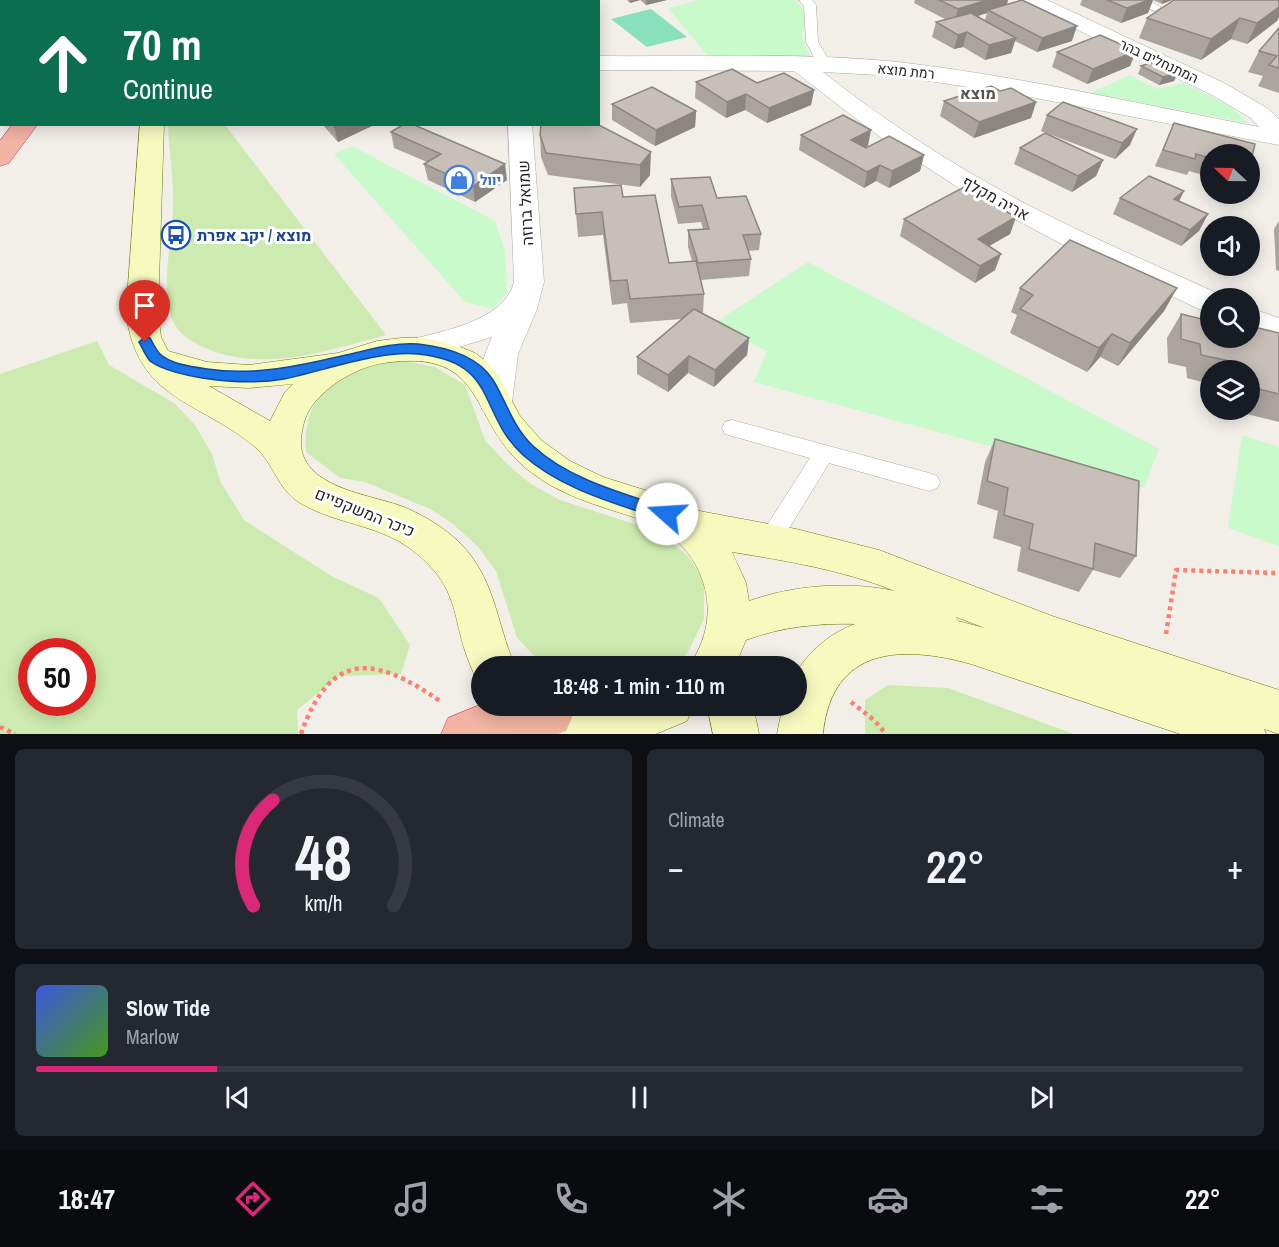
<!DOCTYPE html>
<html lang="en">
<head>
<meta charset="utf-8">
<style>
  :root { --surface:#171b24; --page:#242831; --text:#f1f3f6; --muted:#9ea1a6; --line:#363941; --accent:#db2777 }
  body { margin:0; font-family:"Archivo Narrow",Heebo,sans-serif; background:var(--page); color:var(--text); height:100vh; display:flex; flex-direction:column; font-size:22px; white-space:nowrap }
  * { box-sizing:border-box; margin:0 }
  p { font-size:20px; color:var(--muted) }
  .icon { flex:none; width:33px; height:33px; fill:none; stroke:currentColor; stroke-width:2; stroke-linecap:round; stroke-linejoin:round }
  .map { position:relative; height:734px; overflow:hidden }
  .sheet { display:flex; flex-direction:column; gap:15px; padding:15px; background:#0d0f14; flex:1 }
  .sheet>* { flex:none }
  .hud { position:absolute; left:0px; top:0px; width:600px; height:126px; box-shadow:0 3px 15px #0003; background:#0b6e4f; color:#fff; overflow:hidden }
  .needle { width:39px; rotate:292deg }
  .buttons { position:absolute; left:1200px; top:144px; display:grid; gap:12px }
  .buttons a { display:grid; place-items:center; width:60px; height:60px; border-radius:50%; background:var(--surface); box-shadow:0 3px 15px #0003; font-size:30px }
  .speed { position:absolute; left:18px; top:638px; display:flex; gap:12px; font-size:30px; font-weight:700; text-align:center }
  .speed>* { display:grid; place-content:center; width:78px; height:78px; border-radius:50%; background:var(--surface); box-shadow:0 3px 15px #0003; line-height:1 }
  .speed .limit { border:9px solid #d22; background:#fff; color:#111 }
  .pin { position:absolute; display:grid; place-items:center; width:51px; height:51px; color:#fff; margin:-62px -26px; border-radius:50% 50% 50% 0; rotate:-45deg; box-shadow:0 0 6px #0007 }
  .pin .icon { rotate:45deg }
  .me { position:absolute; width:66px; margin:-33px; rotate:289deg; stroke-linejoin:round; filter:drop-shadow(0 0 4px #0008) }
  .turn { display:flex; align-items:center; gap:21px; height:126px; padding:0 24px; font-size:27px }
  .turn .icon { width:78px; height:78px; stroke-width:2.5 }
  .turn b { display:block; font-size:42px; line-height:51px }
  .big { font-size:45px; font-weight:600; line-height:1.1 }
  .sheet .card { flex:1; display:flex; flex-direction:column; justify-content:center; gap:9px; min-width:0; padding:0 21px; border-radius:9px; background:var(--page) }
  .sheet .dial { align-items:center; gap:0 }
  .dial svg { height:156px; overflow:visible; fill:none; stroke:var(--line); stroke-width:7; stroke-linecap:round; text-anchor:middle }
  .dial text { fill:var(--text); stroke:none }
  .song { display:flex; align-items:center; gap:18px }
  .cover { width:72px; height:72px; border-radius:9px; background:linear-gradient(135deg,hsl(230 70% 55%),hsl(100 70% 35%)) }
  .played { height:6px; border-radius:3px; background:linear-gradient(90deg,var(--accent) 15%,var(--line) 15%) }
  .keys { display:flex; justify-content:space-around; direction:ltr }
  .heat { display:flex; justify-content:space-between; align-items:center; font-size:33px; direction:ltr }
  .sheet .tiles { flex:1; display:grid; gap:15px; grid-template-columns:1fr 1fr }
  .card:last-child { grid-column:span 2 }
  .trip { position:absolute; left:471px; top:656px; width:336px; height:60px; border-radius:30px; background:var(--surface); box-shadow:0 3px 15px #0003; font-weight:600; line-height:60px; text-align:center }
  .tab-bar { display:flex; height:96px; justify-content:space-around; align-items:center; background:#090b0e; color:var(--muted) }
  .tab-bar .icon { width:42px; height:42px }
  .tab-bar .on { color:var(--accent) }
  .tab-bar b { font-size:27px; color:var(--text) }
  .map>svg:first-child { display:block }
  .grass { fill:#cdebb0; fill-rule:evenodd }
  .park { fill:#c8facc }
  .pitch { fill:#88e0be }
  .lines { fill:none; stroke-linecap:round; stroke-linejoin:round }
  .service-casing { stroke:#a9a9a9; stroke-width:1 }
  .minor-casing { stroke:#a9a9a9; stroke-width:1 }
  .secondary-casing { stroke:#707d05; stroke-width:1 }
  .trunk-casing { stroke:#dc2a67; stroke-width:1 }
  .path { stroke:#fa8072; stroke-width:4.5; stroke-dasharray:4 4; stroke-linecap:butt }
  .service { fill:#fff; fill-rule:evenodd }
  .minor { fill:#fff; fill-rule:evenodd }
  .secondary { fill:#f7fabf; fill-rule:evenodd }
  .trunk { fill:#f2b4a3; fill-rule:evenodd }
  .wall { fill:#aba49e; fill-rule:evenodd }
  .shaded-wall { fill:#8b8681 }
  .building { fill:#c7bfb8; stroke:#8b8681; stroke-width:1.5 }
  .route { fill:#1a73e8; stroke:#114b97; stroke-width:1.5 }
  .labels { text-anchor:middle; dominant-baseline:central; stroke-width:6; stroke-linejoin:round; paint-order:stroke }
  .far-street-label { font-size:14px; fill:#222; stroke:#fff }
  .far-shop-label { font-size:14px; font-weight:bold; fill:#366cbe; stroke:#fff; text-anchor:start }
  .far-quarter-label { font-size:16px; font-weight:bold; fill:#555; stroke:#fff }
  .street-label { font-size:16px; fill:#222; stroke:#fff }
  .transit-label { font-size:16px; font-weight:bold; fill:#164399; stroke:#fff; text-anchor:start }
</style>
</head>
<body>
<div class="map">
<svg width="1279" height="734" viewBox="0 0 1279 734">
  <rect width="100%" height="100%" fill="#f2efe9"/>
  <g class="grass">
    <path d="M168,125H225L386,335C327,351 257,375 199,345C187,339 175,330 171,316C161,280 172,244 173,207C174,180 169,152 168,125Z"/>
    <path d="M97,341L109,365L174,403L195,425L212,454L220,481L244,520L333,577L379,598L410,645L401,674L339,676L297,710L298,734H0V374ZM32,651H82V702H32Z"/>
    <path d="M406,361L435,367L465,385L485,440L507,464L531,484L560,500L637,525L662,536L687,555L704,580V619L688,652L676,666H544L517,638L496,571L478,547L452,523L430,509L365,482L340,478L306,452C301,387 349,365 406,361Z"/>
    <path d="M888,685L948,688L1074,734H865V700Z"/>
  </g>
  <g class="park">
    <path d="M700,0H794C814,14 799,24 804,41C805,47 810,54 812,60L707,55L668,8Z"/>
    <path d="M1130,75L1157,89L1183,83L1229,105L1248,123L1090,93Z"/>
    <path d="M352,146L495,221L505,251L507,292L493,309L465,302L334,154Z"/>
    <path d="M808,262L1159,449L1144,488L754,382L767,351L713,324Z"/>
    <path d="M1242,435L1279,447V546L1228,528Z"/>
  </g>
  <path class="pitch" d="M651,9L687,37L647,47L611,19Z"/>
  <g class="lines">
    <g class="service-casing">
      <g id="service">
        <path d="M799,0H812L816,5L818,42L832,65L830,68H820L806,42L804,6Z"/>
        <path d="M1131,0H1148L1161,7L1155,11Z"/>
        <path d="M732,420L929,473L937,476L940,482L937,488L929,491L829,463L777,548L769,551L761,548L757,541L810,458L725,434L722,428L725,422Z"/>
      </g>
    </g>
    <g class="minor-casing">
      <g id="minor">
        <rect x="511" y="0" width="20" height="2"/>
        <path d="M1021,0H1047L1226,84L1267,108L1279,119V145L1020,95L897,76L823,72C886,122 954,166 1026,204C1089,237 1156,265 1221,295L1223,298H1210V312L1199,309L1058,242L973,197L880,137L794,71L598,70V56C698,57 799,52 898,62C1019,76 1139,104 1259,127L1251,118L1210,94L1024,4Z"/>
        <path d="M508,124H532L544,282L537,309L518,354L512,402L507,411L495,415L483,411C471,390 483,358 492,337L416,360L405,357L400,349L405,341C438,332 505,322 514,282Z"/>
        <path d="M1250,308L1279,318V341L1250,330Z"/>
      </g>
    </g>
    <g class="secondary-casing">
      <g id="secondary">
        <rect x="147" y="0" width="20" height="2"/>
        <path d="M140,124H164L158,313L161,337L168,351L207,362L249,365L338,353L377,341L401,338H425L458,346L475,353L488,363L498,375L520,416L541,440L570,461L603,477L664,496L694,510L796,529L879,550L1052,616L1279,690V734L1264,729L1266,734H1180L971,664C902,645 832,646 823,734H777L783,705H796V673L799,668C814,647 831,633 855,624C818,623 781,627 746,640L735,666H690C695,656 701,646 704,635C718,587 690,537 642,520C604,507 565,498 532,473C466,425 492,347 384,363C357,367 327,385 311,407C305,416 302,428 301,439C298,488 370,494 404,507C425,516 445,528 461,544C496,581 496,622 515,666H482V682L477,681C473,671 468,661 465,651C454,617 456,593 429,565C388,522 345,529 300,503C277,489 274,463 255,447C199,400 137,401 126,313ZM293,384L285,392L270,421L209,386L249,388ZM732,552C787,561 843,570 895,591C848,581 794,585 749,601L746,583ZM956,617L985,628L958,621Z"/>
        <path d="M509,705H694L687,721L656,734H547L516,721Z"/>
        <path d="M707,705H753L759,734H713Z"/>
      </g>
    </g>
    <g class="trunk-casing">
      <g id="trunk">
        <path d="M27,0H47L26,2Z"/>
        <path d="M80,0H100L79,2Z"/>
        <path d="M0,50H2L0,65Z"/>
        <path d="M13,124H38L9,163L0,166V141Z"/>
        <path d="M482,704L569,705L573,715L566,731L558,734H441L448,718Z"/>
      </g>
    </g>
    <g class="path">
      <path d="M1166,634L1176,570L1279,573"/>
      <path d="M851,702L874,720L886,734"/>
      <path d="M0,727L15,734"/>
      <path d="M301,734C331,649 375,656 440,701"/>
    </g>
    <use href="#service" class="service"/>
    <use href="#minor" class="minor"/>
    <use href="#secondary" class="secondary"/>
    <use href="#trunk" class="trunk"/>
  </g>
  <g class="wall">
    <path d="M627,0H667L646,5L640,0L630,3Z"/>
    <path d="M915,0H1008L1007,4L1072,41L1037,52L1015,41L1011,53L985,60L963,47L954,49L932,37L936,22L945,19L914,3ZM987,13L985,20L977,16Z"/>
    <path d="M1082,0H1153L1148,13L1121,23L1080,5Z"/>
    <path d="M1153,0H1172L1162,4Z"/>
    <path d="M1279,0V17L1277,21L1247,44L1231,39L1201,60L1139,38L1147,18Z"/>
    <path d="M1279,28V93L1258,86L1263,76L1248,72L1259,51Z"/>
    <path d="M1136,51L1130,66L1087,84L1052,67L1057,52Z"/>
    <path d="M1141,66L1178,73L1174,81L1159,85L1138,74Z"/>
    <path d="M696,82L757,83L814,90L811,105L767,123L745,110L726,118L695,98Z"/>
    <path d="M1000,91L1036,102L1031,118L974,138L940,116L944,101Z"/>
    <path d="M612,104L696,111L695,127L655,146L612,120Z"/>
    <path d="M1047,115L1130,145L1115,159L1041,131Z"/>
    <path d="M1174,123L1210,154V177L1189,171L1187,175L1155,166Z"/>
    <path d="M322,124H376L338,142Z"/>
    <path d="M597,124L650,175L640,187L548,175L541,157L540,135Z"/>
    <path d="M391,132L507,180L475,202L428,180L424,164L427,162L394,148Z"/>
    <path d="M801,135L868,146L865,147L924,155L920,171L889,188L876,181L864,188L799,150Z"/>
    <path d="M1020,148L1103,160L1096,176L1072,192L1014,164Z"/>
    <path d="M671,179L717,198L761,234L759,250L748,251L751,259L749,276L701,280L704,294L703,313L749,338L747,355L714,387L688,373L668,392L637,374V357L682,319L630,323L627,303L612,305L603,235L578,237L574,188L623,197L669,263L692,261L688,247V230L703,229L701,222L678,224L671,196Z"/>
    <path d="M1184,191L1179,201L1208,214L1199,231L1181,246L1113,214L1120,198Z"/>
    <path d="M1016,217L1010,234L989,246L995,270L975,283L900,236L904,219Z"/>
    <path d="M1279,221V271L1276,270L1274,229Z"/>
    <path d="M1020,288H1177L1164,311L1118,366L1100,357L1087,372L1010,333L1017,315L1011,312Z"/>
    <path d="M1181,314L1210,338L1279,333V422L1230,410H1250V370H1210V384L1187,378L1186,367L1168,363L1167,338Z"/>
    <path d="M995,439L1136,556L1120,578L1093,570L1079,592L1017,571L1021,547L993,538L998,511L977,504L985,462Z"/>
  </g>
  <g class="shaded-wall">
    <path d="M630,0H640L630,3Z"/>
    <path d="M646,0H667L646,5Z"/>
    <path d="M987,0H1008L1006,7L988,10L987,13L954,24L958,9Z"/>
    <path d="M1149,0H1153L1148,13L1121,23L1127,8Z"/>
    <path d="M1163,0H1172L1162,4Z"/>
    <path d="M1279,7V17L1277,21L1247,44L1257,23Z"/>
    <path d="M1240,18L1231,39L1201,60L1211,39Z"/>
    <path d="M1077,26L1072,41L1037,52L1042,38Z"/>
    <path d="M967,32L963,47L954,49L958,35Z"/>
    <path d="M1016,38L1011,53L985,60L989,45Z"/>
    <path d="M1136,51L1130,66L1087,84L1093,69Z"/>
    <path d="M1178,73L1174,81L1159,85L1163,77Z"/>
    <path d="M814,90L811,105L767,123L769,108Z"/>
    <path d="M746,94L745,110L726,118L727,102Z"/>
    <path d="M1036,102L1031,118L974,138L979,122Z"/>
    <path d="M696,111L695,127L655,146L656,130Z"/>
    <path d="M333,124H376L338,142Z"/>
    <path d="M1137,129L1130,145L1115,159L1122,143Z"/>
    <path d="M871,130L868,146L848,156L851,140Z"/>
    <path d="M651,152L650,175L640,187V165Z"/>
    <path d="M924,155L920,171L889,188L892,171Z"/>
    <path d="M1103,160L1096,176L1072,192L1078,176Z"/>
    <path d="M505,164L507,180L475,202L473,186Z"/>
    <path d="M880,165L876,181L864,188L867,172Z"/>
    <path d="M1184,191L1176,207L1174,199Z"/>
    <path d="M1208,214L1199,231L1181,246L1190,230Z"/>
    <path d="M1016,217L1010,234L972,256L978,239Z"/>
    <path d="M1001,254L995,270L975,283L980,266Z"/>
    <path d="M1177,288L1164,311L1118,366L1130,343Z"/>
    <path d="M1112,334L1100,357L1087,372L1099,348Z"/>
    <path d="M749,338L747,355L714,387L715,370Z"/>
    <path d="M689,356L688,373L668,392V375Z"/>
  </g>
  <g class="building">
    <path d="M354,0H360L362,2H348Z"/>
    <path d="M939,0H987L958,9Z"/>
    <path d="M1022,0L1077,26L1042,38L988,10Z"/>
    <path d="M1107,0H1149L1127,8Z"/>
    <path d="M1174,0H1279V7L1257,23L1240,18L1211,39L1147,18Z"/>
    <path d="M971,13L1016,38L989,45L967,32L958,35L936,22Z"/>
    <path d="M1279,28V68L1269,65L1277,56L1259,51Z"/>
    <path d="M1100,35L1136,51L1093,69L1057,52Z"/>
    <path d="M1156,61L1178,73L1163,77L1141,66Z"/>
    <path d="M732,69L757,83L784,73L814,90L769,108L746,94L727,102L696,82Z"/>
    <path d="M991,86L1000,91L1011,88L1036,102L979,122L944,101Z"/>
    <path d="M652,87L696,111L656,130L612,104Z"/>
    <path d="M1063,102L1137,129L1122,143L1047,115Z"/>
    <path d="M843,115L871,130L851,140L866,148L889,136L924,155L892,171L880,165L867,172L801,135Z"/>
    <path d="M1174,123L1255,144L1250,165V154H1210V158L1196,154L1195,159L1163,150Z"/>
    <path d="M404,124H412L505,164L473,186L424,164L441,154L391,132Z"/>
    <path d="M541,124H597L651,152L640,165L546,153L540,135Z"/>
    <path d="M1045,133L1103,160L1078,176L1020,148Z"/>
    <path d="M1149,176L1184,191L1174,199L1208,214L1190,230L1120,198Z"/>
    <path d="M710,177L717,198L746,196L761,234L743,235L751,259L698,263L688,230L709,229L702,205L679,207L671,179Z"/>
    <path d="M621,185L623,197L655,195L669,263L696,261L704,294L630,299L627,280L611,281L602,212L576,214L574,188Z"/>
    <path d="M964,187L1016,217L978,239L1001,254L980,266L904,219Z"/>
    <path d="M1070,240L1177,288L1130,343L1112,334L1099,348L1020,309L1033,295L1020,288Z"/>
    <path d="M694,309L749,338L715,370L689,356L668,375L637,357Z"/>
    <path d="M1181,314L1210,321V338H1250V326L1279,333V394L1250,387V370H1244L1243,364L1201,355L1200,344L1181,339Z"/>
    <path d="M995,439L1139,481L1136,556L1095,543L1093,569L1029,549L1033,524L1004,515L1008,488L987,481Z"/>
  </g>
  <path class="route" d="M145,337L150,338C153,343 156,350 160,354C170,364 193,367 207,369C255,376 299,366 346,355C369,350 394,342 418,344C445,347 478,356 493,380C507,403 513,427 533,446C571,481 626,494 673,510L675,514L673,519L667,521C618,504 562,490 523,455C477,413 499,362 418,354C379,350 323,371 284,379C257,384 229,382 202,378C189,376 161,370 150,361C146,357 142,347 139,342Z"/>
  <defs>
    <g id="shop-ring" transform="scale(1.5)"><circle r="9.5" fill="#fff" stroke="#3f7fe0" stroke-width="1.5"/><path d="M-5-2.5h2.3a2.7 3.5 0 0 1 5.4 0H5L5.5 6h-11ZM-1.5-2.5h3a1.5 2.3 0 0 0-3 0Z" fill="#3f7fe0"/></g>
    <g id="bus-ring" transform="scale(1.5)"><circle r="9.5" fill="#fff" stroke="#1a4fb4" stroke-width="1.5"/><path d="M-5-6H5V4H4V6H2V4H-2V6H-4V4H-5ZM-3.5-4V0h7V-4ZM-3.5 1.2v1.5H-2V1.2ZM2 1.2v1.5H3.5V1.2Z" fill="#1a4fb4"/></g>
  </defs>
  <g fill-rule="evenodd">
    <use href="#shop-ring" x="459" y="180"/>
    <use href="#bus-ring" x="176" y="235"/>
  </g>
  <g class="labels">
    <g class="far-street-label">
      <text transform="translate(1159 61) rotate(25)">המתנחלים בהר</text>
      <text transform="translate(906 71) rotate(6)">רמת מוצא</text>
    </g>
    <g class="far-shop-label">
      <text x="480" y="180">יוול</text>
    </g>
    <g class="far-quarter-label">
      <text x="978" y="93">מוצא</text>
    </g>
    <g class="street-label">
      <text transform="translate(996 198) rotate(29)">אריה מקלף</text>
      <text transform="translate(525 203) rotate(-93)">שמואל ברוזה</text>
      <text transform="translate(365 512) rotate(22)">כיכר המשקפיים</text>
    </g>
    <g class="transit-label">
      <text x="197" y="235">מוצא / יקב אפרת</text>
    </g>
  </g>
</svg>
<div class="buttons">
<a><svg class="needle" viewBox="-14 -14 28 28"><path d="M0-13l5 13h-10z" fill="#e53935"/><path d="M0 13l5-13h-10z" fill="#9ea1a6"/></svg></a>
<a><svg class="icon" aria-label="sound" viewBox="0 0 24 24"><path d="M4 9h4l5-4v14l-5-4H4zM17 9q2 3 0 6"/></svg></a>
<a><svg class="icon" aria-label="search" viewBox="0 0 24 24"><circle cx="10" cy="10" r="6"/><path d="M15 15l6 6"/></svg></a>
<a><svg class="icon" aria-label="layers" viewBox="0 0 24 24"><path d="M12 4l9 5-9 5-9-5zM3 14l9 5 9-5"/></svg></a>
</div>
<div class="speed"><div class="limit">50</div></div>
<div class="pin" style="left:145px;top:342px;background:#d93025"><svg class="icon" aria-label="arrive" viewBox="0 0 24 24"><path d="M6 21V4h12l-3 4 3 4H6"/></svg></div>
<svg class="me" style="left:667px;top:514px" viewBox="-20 -20 40 40"><circle r="19" fill="#fff"/><path d="M0-13L10 11 0 6-10 11z" fill="#1a73e8"/></svg>
<div class="trip">18:48 · 1 min · 110 m</div>
<div class="hud">
<div class="turn"><svg class="icon" aria-label="ahead" viewBox="0 0 24 24"><path d="M12 20V5M6 11l6-6 6 6"/></svg><div><b>70 m</b>Continue</div></div>
</div>
</div>
<section class="sheet">
<div class="tiles">
<div class="card dial"><svg viewBox="0 0 100 80">
<path d="M14 69A42 42 0 1 1 86 69"/>
<path d="M14 69A42 42 0 0 1 24 15" stroke="#db2777"/>
<text x="50" y="56" font-size="32" font-weight="700">48</text>
<text x="50" y="72" font-size="11">km/h</text>
</svg></div>
<div class="card"><p>Climate</p>
<div class="heat"><a>−</a><b class="big">22°</b><a>+</a></div>
</div>
<div class="card">
<div class="song"><i class="cover"></i><div><b>Slow Tide</b><p>Marlow</p></div></div>
<div class="played"></div>
<div class="keys"><svg class="icon" aria-label="previous" viewBox="0 0 24 24"><path d="M18 5L8 12l10 7zM5 5v14"/></svg><svg class="icon" aria-label="pause" viewBox="0 0 24 24"><path d="M8 5v14M16 5v14"/></svg><svg class="icon" aria-label="next" viewBox="0 0 24 24"><path d="M6 5l10 7-10 7zM19 5v14"/></svg></div>
</div>
</div>
</section>
<nav class="tab-bar">
<b>18:47</b>
<svg class="icon on" aria-label="directions" viewBox="0 0 24 24"><path d="M12 3l9 9-9 9-9-9zM9 14v-3h6M13 9l2 2-2 2"/></svg>
<svg class="icon" aria-label="music" viewBox="0 0 24 24"><path d="M9 18V5l10-2v13"/><circle cx="6" cy="18" r="3"/><circle cx="16" cy="16" r="3"/></svg>
<svg class="icon" aria-label="phone" viewBox="0 0 24 24"><path d="M5 4h4l2 5-3 2q2 4 5 5l2-3 5 2v4C11 20 4 13 5 4z"/></svg>
<svg class="icon" aria-label="climate" viewBox="0 0 24 24"><path d="M12 3v18M4 7l16 10M4 17L20 7"/></svg>
<svg class="icon" aria-label="car" viewBox="0 0 24 24"><path d="M5 17H2v-5l4-1 3-4h7l3 4 3 1v5h-3M9 17h6M6 11h13"/><circle cx="7" cy="17" r="2"/><circle cx="17" cy="17" r="2"/></svg>
<svg class="icon" aria-label="filters" viewBox="0 0 24 24"><path d="M4 7h16M4 17h16"/><circle cx="9" cy="7" r="2"/><circle cx="15" cy="17" r="2"/></svg>
<b>22°</b>
</nav>
</body>
</html>
